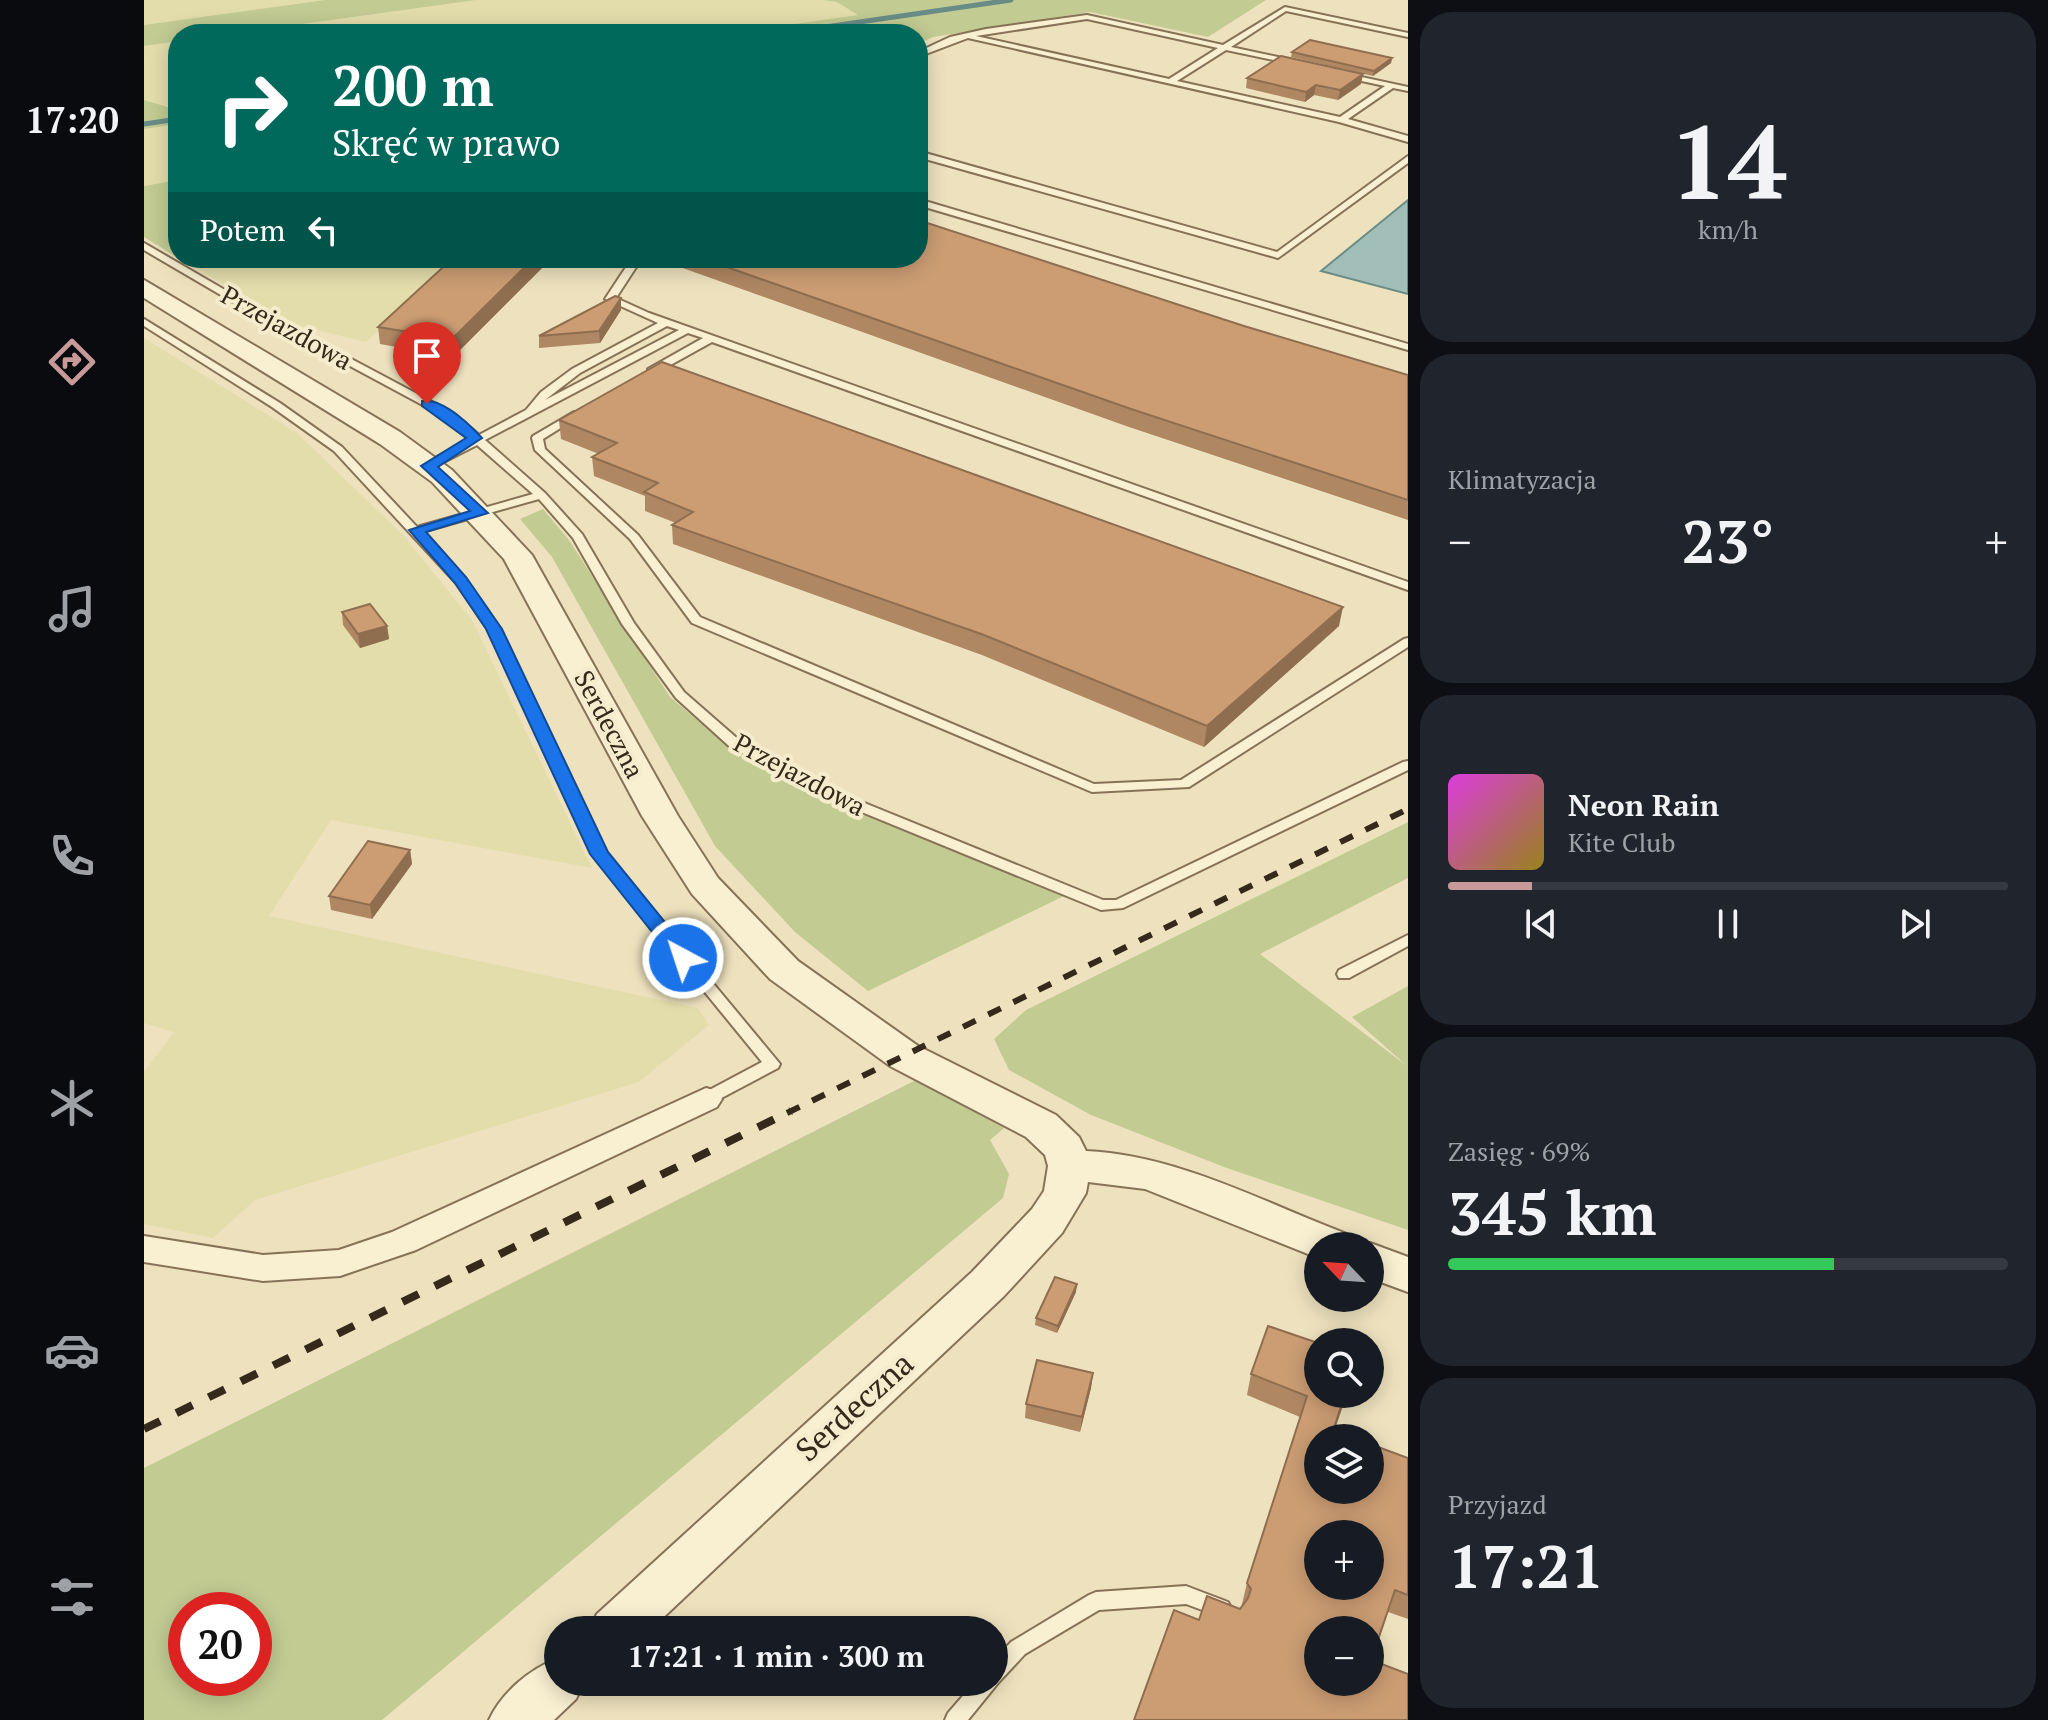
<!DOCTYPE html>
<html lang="pl">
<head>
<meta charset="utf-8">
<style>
  :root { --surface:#171b24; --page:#20242c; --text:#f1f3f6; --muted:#9ea1a6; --line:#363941; --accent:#c89999 }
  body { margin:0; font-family:"PT Serif",serif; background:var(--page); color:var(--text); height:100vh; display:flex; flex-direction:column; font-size:30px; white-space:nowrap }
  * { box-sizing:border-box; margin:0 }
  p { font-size:26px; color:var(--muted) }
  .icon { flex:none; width:44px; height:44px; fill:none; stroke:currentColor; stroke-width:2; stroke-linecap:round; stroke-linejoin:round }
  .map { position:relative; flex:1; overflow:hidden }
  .panel { display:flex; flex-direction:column; gap:12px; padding:12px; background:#0d0f14; width:640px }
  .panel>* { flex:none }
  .banner { position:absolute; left:24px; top:24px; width:760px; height:244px; border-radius:32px; box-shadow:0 4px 20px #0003; background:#00695c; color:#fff; overflow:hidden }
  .needle { width:52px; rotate:295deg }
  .buttons { position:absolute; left:1160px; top:1232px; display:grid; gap:16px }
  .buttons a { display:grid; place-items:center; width:80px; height:80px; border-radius:50%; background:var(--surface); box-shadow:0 4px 20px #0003; font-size:40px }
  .speed { position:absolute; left:24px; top:1592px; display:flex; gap:16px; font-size:40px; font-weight:700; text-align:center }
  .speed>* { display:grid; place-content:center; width:104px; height:104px; border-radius:50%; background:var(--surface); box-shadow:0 4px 20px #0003; line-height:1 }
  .speed .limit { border:12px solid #d22; background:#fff; color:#111 }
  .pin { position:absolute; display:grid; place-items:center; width:68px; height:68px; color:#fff; margin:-82px -34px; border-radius:50% 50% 50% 0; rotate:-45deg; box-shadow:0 0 8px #0007 }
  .pin .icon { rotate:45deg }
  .me { position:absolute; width:88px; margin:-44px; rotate:320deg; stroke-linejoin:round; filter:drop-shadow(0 0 6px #0008) }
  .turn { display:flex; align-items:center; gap:28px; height:168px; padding:0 32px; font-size:36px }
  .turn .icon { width:104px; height:104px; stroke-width:2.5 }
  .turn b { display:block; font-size:56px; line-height:68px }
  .then { display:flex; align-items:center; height:76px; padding:0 32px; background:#0003; gap:16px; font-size:30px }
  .big { font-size:60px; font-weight:800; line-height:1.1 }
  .panel .tile { flex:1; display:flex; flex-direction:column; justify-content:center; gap:12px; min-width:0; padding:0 28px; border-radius:32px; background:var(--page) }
  .panel .dial { align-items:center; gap:0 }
  .dial b { font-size:104px; line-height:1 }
  .song { display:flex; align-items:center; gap:24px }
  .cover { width:96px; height:96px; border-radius:12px; background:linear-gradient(135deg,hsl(300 70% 55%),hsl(50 70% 35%)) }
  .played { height:8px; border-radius:4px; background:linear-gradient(90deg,var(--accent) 15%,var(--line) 15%) }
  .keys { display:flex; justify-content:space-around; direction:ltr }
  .heat { display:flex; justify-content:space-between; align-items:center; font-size:44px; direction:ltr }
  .charge { height:12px; border-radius:6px; background:linear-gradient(90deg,#34c759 69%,var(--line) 0) }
  .trip { position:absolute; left:400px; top:1616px; width:464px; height:80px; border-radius:40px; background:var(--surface); box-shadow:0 4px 20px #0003; font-weight:800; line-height:80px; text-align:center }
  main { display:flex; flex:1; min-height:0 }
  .menu { display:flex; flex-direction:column; width:144px; justify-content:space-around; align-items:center; background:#090b0e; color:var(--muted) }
  .menu .icon { width:56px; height:56px }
  .menu .current { color:var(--accent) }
  .menu b { font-size:36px; color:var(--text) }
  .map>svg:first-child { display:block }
  .farmland { fill:#e3ddab }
  .green { fill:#c2cb92; fill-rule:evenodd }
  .water { fill:#a1bfb8; stroke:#698d86; stroke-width:2 }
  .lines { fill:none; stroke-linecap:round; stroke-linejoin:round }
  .stream { stroke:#698d86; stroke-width:5 }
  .service-casing { stroke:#867257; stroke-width:4 }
  .minor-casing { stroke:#867257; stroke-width:4 }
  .tertiary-casing { stroke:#867257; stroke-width:4 }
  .service { fill:#f9efd1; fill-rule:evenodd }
  .minor { fill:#f9efd1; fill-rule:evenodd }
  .tertiary { fill:#f9efd1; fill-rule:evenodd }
  .rail-far1 { stroke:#35291c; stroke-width:6; stroke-dasharray:14 14; stroke-linecap:butt }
  .rail { stroke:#35291c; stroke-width:8; stroke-dasharray:18 18; stroke-linecap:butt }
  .wall { fill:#af8763 }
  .shaded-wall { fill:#8f6e50 }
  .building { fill:#cc9d73; stroke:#8f6e50; stroke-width:2; fill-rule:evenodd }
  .route { fill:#1a73e8; stroke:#114b97; stroke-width:2 }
  .labels { text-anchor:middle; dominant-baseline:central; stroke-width:8; stroke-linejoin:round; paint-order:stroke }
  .street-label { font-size:26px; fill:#35291c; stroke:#f5eccd }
  .near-street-label { font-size:32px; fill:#35291c; stroke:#f5eccd }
</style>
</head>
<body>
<main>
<nav class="menu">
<b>17:20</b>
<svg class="icon current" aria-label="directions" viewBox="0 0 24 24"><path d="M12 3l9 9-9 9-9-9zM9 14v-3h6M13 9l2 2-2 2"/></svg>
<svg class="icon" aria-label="music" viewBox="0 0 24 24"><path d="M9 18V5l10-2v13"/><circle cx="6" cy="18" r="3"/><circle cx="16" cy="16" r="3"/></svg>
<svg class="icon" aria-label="phone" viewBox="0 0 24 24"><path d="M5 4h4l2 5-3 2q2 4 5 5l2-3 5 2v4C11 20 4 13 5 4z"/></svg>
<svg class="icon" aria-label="climate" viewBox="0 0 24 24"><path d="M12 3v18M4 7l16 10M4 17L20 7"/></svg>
<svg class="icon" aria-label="car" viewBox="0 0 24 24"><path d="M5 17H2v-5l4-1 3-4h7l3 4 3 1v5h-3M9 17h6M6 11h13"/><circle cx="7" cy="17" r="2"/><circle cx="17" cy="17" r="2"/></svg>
<svg class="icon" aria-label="filters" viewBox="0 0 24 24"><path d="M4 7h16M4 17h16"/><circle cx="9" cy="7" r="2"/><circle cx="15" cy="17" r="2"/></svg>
</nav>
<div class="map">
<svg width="1264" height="1720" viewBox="0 0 1264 1720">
  <rect width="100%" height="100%" fill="#eee2be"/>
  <g class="farmland">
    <path d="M0,0H181L0,25Z"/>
    <path d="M332,0H678L693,2L715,15L580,34H87Z"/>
    <path d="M34,41V110L0,100V46Z"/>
    <path d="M34,124V180L0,186V129Z"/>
    <path d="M35,258H313L222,342L148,324Z"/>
    <path d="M0,338L153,433L259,535L328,620L448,868L187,820L125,916L554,1008L565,1025L495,1082L111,1200L69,1238L0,1224V1072L30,1032L0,1023Z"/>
  </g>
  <g class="green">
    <path d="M181,0H332L87,34H34V41L0,46V25Z"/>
    <path d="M678,0H1122L1064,37L946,12L789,37L774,44V34H580L714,15L693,2Z"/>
    <path d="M0,100L34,110V124L0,129Z"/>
    <path d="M34,180V258L0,237V186Z"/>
    <path d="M399,509L425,540L526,697L583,745L680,798L920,896L724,991L651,932L571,846L408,557L376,519Z"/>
    <path d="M1264,822V878L1116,954L1263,1066L1208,1017L1264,986V1230L1080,1167L947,1115L865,1070L850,1039L882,1010Z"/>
    <path d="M772,1080L860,1128L846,1140L865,1174L859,1198L238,1720H0V1468ZM42,1610H110V1678H42Z"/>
  </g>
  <path class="water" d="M1264,200V294L1177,271Z"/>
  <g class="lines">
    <g class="stream">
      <path d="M633,34L867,0"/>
      <path d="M0,124L34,119"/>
    </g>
    <g class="service-casing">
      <g id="service">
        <path d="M1141,7L1264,33V37L1142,11L1087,47L1153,61V65L1082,50L1033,81L1196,117L1241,86L1199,77V73L1264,87V91L1249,88L1204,119L1264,136V142L1195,122L824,38L774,57V52L806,37L842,29L943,15L1079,45ZM943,19L1074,48L1025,79L832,36Z"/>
        <path d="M774,151L1133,252L1264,156V163L1134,258L774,157Z"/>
        <path d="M774,199L1264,344V350L774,205Z"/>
        <path d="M0,243L117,311L309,413L335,435L382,410L397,392L428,369L514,323L461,299L488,258H498L472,298L505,313L1264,582V590L568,342L512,373H504V369L559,338L544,333L341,440L401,493L438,534L490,623L540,692L595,740L691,791L959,900H972L1259,762L1264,761V770L979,908L957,910L681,797L585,746L532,698L478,624L429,538L395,499L278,532L320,577L356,629L461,853L636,1064L634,1068L568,1103H556L554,1099L556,1095L618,1062L448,854L344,629L312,583L190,451L128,407L0,326V319L136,403L198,447L273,527L389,494L333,445L288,468H280V464L327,439L301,417L111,315L0,250ZM523,326L535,330L401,400L436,373Z"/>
        <path d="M430,412L434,413V417L399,439L401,449L494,535L556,617L950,784L1037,780L1260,639L1264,638V647L1045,787L948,792L548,623L486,539L391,450L388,438L389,436Z"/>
        <path d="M1264,935V946L1205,978H1195L1193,974L1195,970Z"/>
        <path d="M1042,1586L1084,1602L1087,1608L1084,1614L1077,1617L1042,1604L955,1610L881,1654L854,1683L824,1720H801L804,1713L831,1682H850V1660L867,1642L945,1595L952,1592Z"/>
      </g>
    </g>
    <g class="minor-casing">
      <path id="minor" d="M562,1088L573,1091L578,1099L573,1107L272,1250L196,1276L119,1281L0,1262V1236L119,1255L195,1250L248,1232Z"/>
    </g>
    <g class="tertiary-casing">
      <g id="tertiary">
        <path d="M0,280L256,432L308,470L388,555L534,816L574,878L654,961L774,1046L912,1115L935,1137L942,1151C1033,1155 1119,1202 1203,1234L1210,1246H1174V1258L1001,1189L944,1182L942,1193L918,1233L860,1296L506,1630H445L453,1614L828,1272L888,1209L900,1191L904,1166L901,1155L882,1137L746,1066L626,979L548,894L498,816L360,559L288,482L236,444L0,298Z"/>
        <path d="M1226,1243L1264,1257V1292L1226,1278V1246H1217Z"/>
        <path d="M414,1658V1682H440L432,1699L410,1720H345C358,1692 386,1669 414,1658Z"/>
      </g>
    </g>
    <use href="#service" class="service"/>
    <use href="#minor" class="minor"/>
    <use href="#tertiary" class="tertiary"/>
    <path class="rail-far1" d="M643,1113L1264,809"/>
    <path class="rail" d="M0,1429L647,1111"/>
  </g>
  <g class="wall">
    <path d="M1148,52L1248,58L1247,63L1229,76L1147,57Z"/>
    <path d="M1219,74L1217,84L1194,100L1170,95L1161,102L1102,88L1103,78Z"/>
    <path d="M309,258H408L309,357L236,344L234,327Z"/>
    <path d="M533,258H774L1100,326L1264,375V520L985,427L533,266Z"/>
    <path d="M477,310L456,343L395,348V336Z"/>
    <path d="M415,420L1195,626L1060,747L838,655L529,544L528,525L532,523L501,511V496L450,476L448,457L455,454L417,439Z"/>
    <path d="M198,612L243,626L245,639L216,648L199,625Z"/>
    <path d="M266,850L268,864L228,919L187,910L185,896Z"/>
    <path d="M932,1292L913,1333L891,1325L892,1318Z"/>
    <path d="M1124,1326L1191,1431L1264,1458V1619L1244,1612L1228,1660L1055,1620L1096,1609L1098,1604L1103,1583L1156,1417L1103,1395L1107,1374Z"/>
    <path d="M949,1373L947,1388L936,1432L881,1418L882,1404Z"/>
  </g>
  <g class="shaded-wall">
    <path d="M1248,58L1247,63L1229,76L1230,71Z"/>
    <path d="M1219,74L1217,84L1194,100L1196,90Z"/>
    <path d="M1172,85L1170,95L1161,102L1162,92Z"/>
    <path d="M390,258H408L309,357L308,339Z"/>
    <path d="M477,298V310L456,343L455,331Z"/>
    <path d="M1199,607L1195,626L1060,747L1063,726Z"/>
    <path d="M243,626L245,639L216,648L214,634Z"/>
    <path d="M266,850L268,864L228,919L226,905Z"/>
    <path d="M933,1284L932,1292L913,1333L914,1326Z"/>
    <path d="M949,1373L947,1388L936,1432L938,1417Z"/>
    <path d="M1201,1394H1203L1188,1438L1189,1431Z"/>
  </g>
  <g class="building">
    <path d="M1166,40L1248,58L1230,71L1148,52Z"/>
    <path d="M1137,56L1219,74L1196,90L1172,85L1162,92L1103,78Z"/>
    <path d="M774,220L1100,326L1264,375V500L987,409L557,258H774Z"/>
    <path d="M309,258H390L308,339L234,327Z"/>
    <path d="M471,296L477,298L455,331L395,336Z"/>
    <path d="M518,362L1199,607L1063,726L840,635L528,525L549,512L500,492L514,483L448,457L473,443L415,420Z"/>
    <path d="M226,604L243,626L214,634L198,612Z"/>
    <path d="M224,841L266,850L226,905L185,896Z"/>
    <path d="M911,1277L933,1284L914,1326L892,1318Z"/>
    <path d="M1124,1326L1174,1343V1394H1201L1189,1431L1210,1438H1174V1490H1226V1444L1264,1458V1595L1251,1590L1227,1660L1264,1674V1720H990L1030,1610L1055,1620L1063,1596L1096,1609L1104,1598L1107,1589L1103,1583L1163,1396L1107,1374ZM1174,1534H1226V1586H1174ZM1174,1630H1226V1682H1174Z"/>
    <path d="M893,1360L949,1373L938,1417L882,1404Z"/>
  </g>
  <path class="route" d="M278,401C299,398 325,424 338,438L294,467L344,513L282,532L322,577L358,629L464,852L546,953L549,958L546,962H532L446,854L342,629L311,583L265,530L326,511L277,466L322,438L278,406Z"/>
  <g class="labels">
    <g class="street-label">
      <text transform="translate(143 327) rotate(29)">Przejazdowa</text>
      <text transform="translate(466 724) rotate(62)">Serdeczna</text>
      <text transform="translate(656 774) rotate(28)">Przejazdowa</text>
    </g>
    <g class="near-street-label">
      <text transform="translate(710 1406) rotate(-42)">Serdeczna</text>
    </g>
  </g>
</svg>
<div class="buttons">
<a><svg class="needle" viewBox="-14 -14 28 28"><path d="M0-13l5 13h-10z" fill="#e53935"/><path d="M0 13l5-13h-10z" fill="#9ea1a6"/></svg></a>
<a><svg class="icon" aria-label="search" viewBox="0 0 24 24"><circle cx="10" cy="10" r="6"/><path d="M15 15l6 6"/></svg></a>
<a><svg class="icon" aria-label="layers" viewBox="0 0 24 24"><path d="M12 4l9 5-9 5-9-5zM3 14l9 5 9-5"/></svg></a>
<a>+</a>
<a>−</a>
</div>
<div class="speed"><div class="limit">20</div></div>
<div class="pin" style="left:283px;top:404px;background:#d93025"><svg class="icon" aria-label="arrive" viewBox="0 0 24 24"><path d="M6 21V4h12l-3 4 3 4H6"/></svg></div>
<svg class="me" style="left:539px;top:958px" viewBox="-20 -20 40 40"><circle r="17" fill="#1a73e8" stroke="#fff" stroke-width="3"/><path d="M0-11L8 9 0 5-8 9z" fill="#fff"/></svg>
<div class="trip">17:21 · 1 min · 300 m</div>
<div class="banner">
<div class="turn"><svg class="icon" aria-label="right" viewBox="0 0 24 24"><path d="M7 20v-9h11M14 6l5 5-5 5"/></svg><div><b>200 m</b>Skręć w prawo</div></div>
<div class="then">Potem<svg class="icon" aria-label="left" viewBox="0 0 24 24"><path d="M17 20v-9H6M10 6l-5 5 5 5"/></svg></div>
</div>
</div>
<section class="panel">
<div class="tile dial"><b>14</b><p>km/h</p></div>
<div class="tile"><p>Klimatyzacja</p>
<div class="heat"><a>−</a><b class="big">23°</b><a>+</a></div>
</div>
<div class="tile">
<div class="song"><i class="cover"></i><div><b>Neon Rain</b><p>Kite Club</p></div></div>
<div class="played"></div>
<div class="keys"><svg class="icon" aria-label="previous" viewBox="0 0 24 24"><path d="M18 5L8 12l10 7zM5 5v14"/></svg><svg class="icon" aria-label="pause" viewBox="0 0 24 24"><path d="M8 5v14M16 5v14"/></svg><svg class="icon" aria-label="next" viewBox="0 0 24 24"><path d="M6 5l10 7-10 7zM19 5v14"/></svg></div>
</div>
<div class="tile"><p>Zasięg · 69%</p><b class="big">345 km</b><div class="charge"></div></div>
<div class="tile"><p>Przyjazd</p><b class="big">17:21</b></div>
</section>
</main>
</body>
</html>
